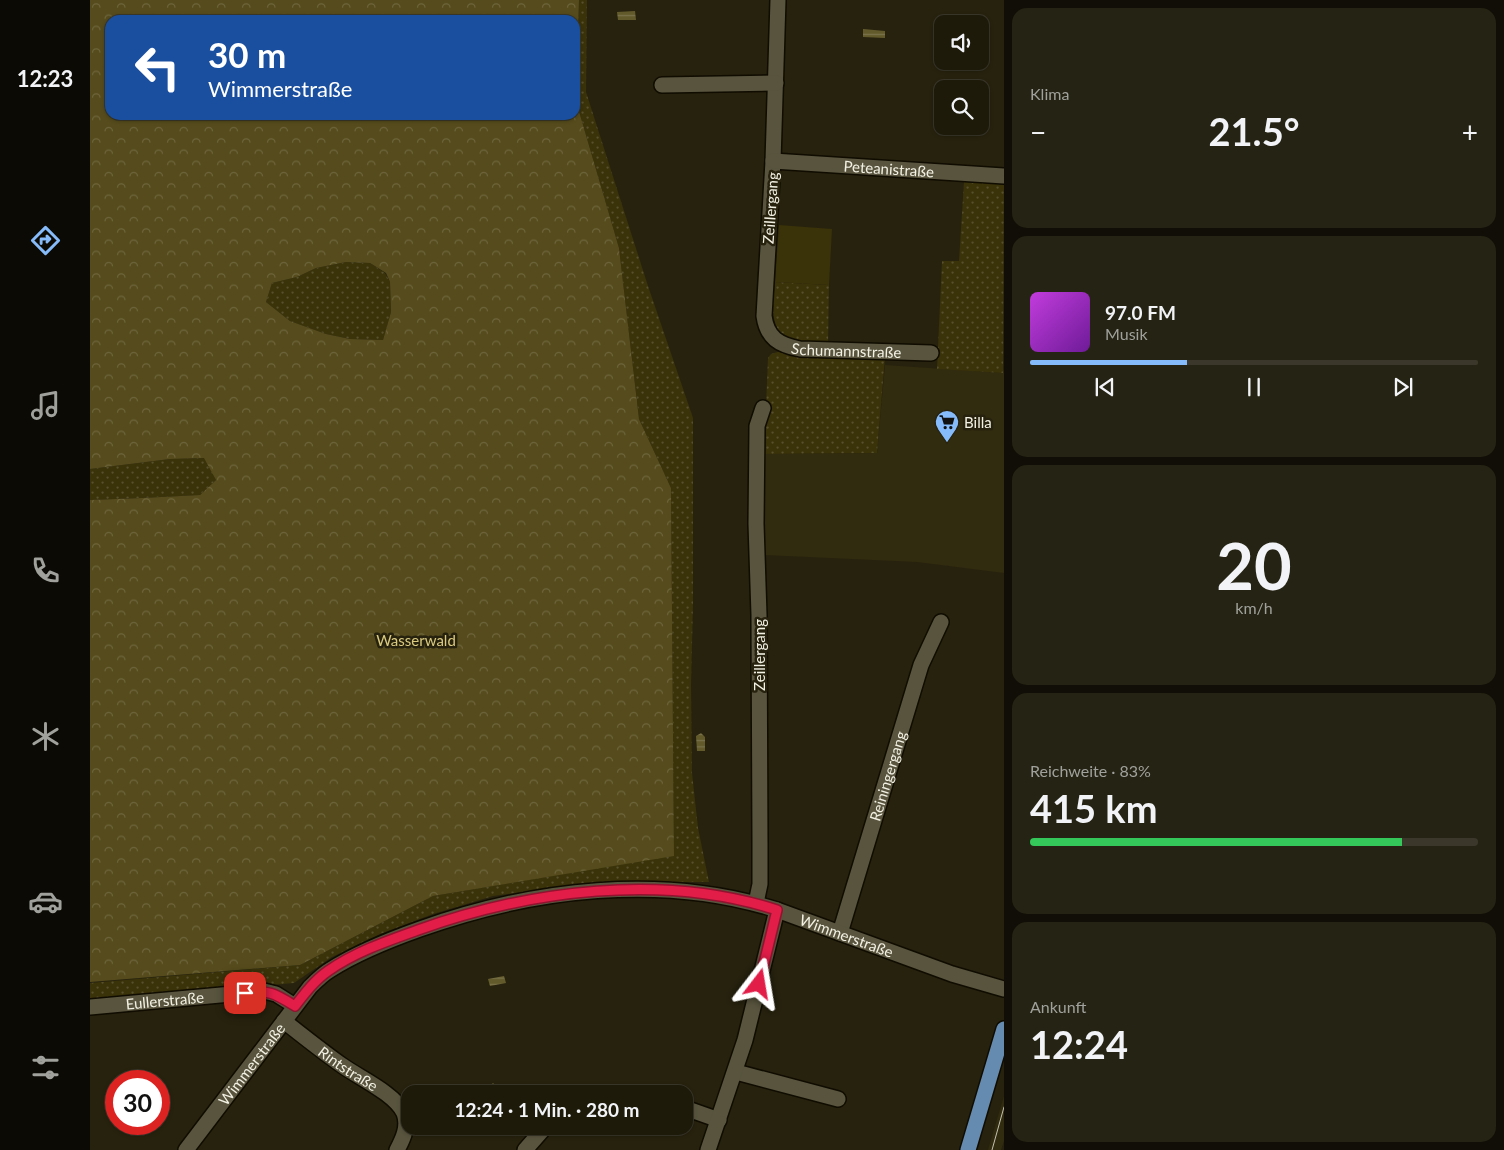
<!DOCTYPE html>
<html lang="de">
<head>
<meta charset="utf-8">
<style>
  :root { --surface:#1d1a0a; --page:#252313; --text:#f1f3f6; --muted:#a0a19c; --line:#3b382b; --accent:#86bbfb }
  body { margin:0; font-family:Lato,sans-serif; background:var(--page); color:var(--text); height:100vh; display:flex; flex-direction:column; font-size:19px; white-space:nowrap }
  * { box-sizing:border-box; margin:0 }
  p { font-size:16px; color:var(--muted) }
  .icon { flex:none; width:28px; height:28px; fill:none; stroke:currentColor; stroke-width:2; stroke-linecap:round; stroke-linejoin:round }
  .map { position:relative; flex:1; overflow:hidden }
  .sheet { display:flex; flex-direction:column; gap:8px; padding:8px; background:#100e06; width:500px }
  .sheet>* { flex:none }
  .banner { position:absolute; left:15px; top:15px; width:475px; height:105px; border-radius:15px; box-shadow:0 1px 4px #0004,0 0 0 1px var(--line); background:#1a4fa0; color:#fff; overflow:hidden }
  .buttons { position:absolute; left:844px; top:15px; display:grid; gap:10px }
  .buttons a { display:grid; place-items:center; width:55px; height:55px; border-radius:10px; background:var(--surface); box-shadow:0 1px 4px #0004,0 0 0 1px var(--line); font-size:25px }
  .speed { position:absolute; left:15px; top:1070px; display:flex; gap:10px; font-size:25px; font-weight:700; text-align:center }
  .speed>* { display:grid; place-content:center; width:65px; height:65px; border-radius:50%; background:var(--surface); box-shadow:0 1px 4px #0004,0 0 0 1px var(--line); line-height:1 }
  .speed .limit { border:8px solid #d22; background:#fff; color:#111 }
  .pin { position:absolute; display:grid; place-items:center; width:42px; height:42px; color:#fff; margin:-21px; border-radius:10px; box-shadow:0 2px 8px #0006 }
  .me { position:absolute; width:55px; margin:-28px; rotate:14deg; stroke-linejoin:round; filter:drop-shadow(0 0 4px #0008) }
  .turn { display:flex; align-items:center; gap:18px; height:105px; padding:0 20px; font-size:22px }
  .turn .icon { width:65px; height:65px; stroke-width:2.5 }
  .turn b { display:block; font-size:35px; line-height:42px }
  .big { font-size:38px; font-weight:700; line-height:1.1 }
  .sheet .widget { flex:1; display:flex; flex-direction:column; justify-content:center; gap:8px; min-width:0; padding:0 18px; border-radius:15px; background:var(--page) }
  .sheet .dial { align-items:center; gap:0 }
  .dial b { font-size:65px; line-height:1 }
  .song { display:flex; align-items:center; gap:15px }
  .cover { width:60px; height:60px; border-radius:8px; background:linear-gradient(135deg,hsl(290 70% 55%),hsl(280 70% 35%)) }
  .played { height:5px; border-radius:2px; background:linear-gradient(90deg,var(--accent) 35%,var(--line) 35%) }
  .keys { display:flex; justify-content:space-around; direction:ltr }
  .heat { display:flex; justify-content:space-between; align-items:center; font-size:28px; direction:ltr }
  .charge { height:8px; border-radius:4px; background:linear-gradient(90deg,#34c759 83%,var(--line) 0) }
  .trip { position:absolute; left:311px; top:1085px; width:292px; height:50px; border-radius:15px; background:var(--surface); box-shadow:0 1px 4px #0004,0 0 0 1px var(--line); font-weight:700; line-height:50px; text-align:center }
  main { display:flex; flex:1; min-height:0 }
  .dock { display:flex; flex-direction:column; width:90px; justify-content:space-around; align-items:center; background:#0c0a04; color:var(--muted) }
  .dock .icon { width:35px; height:35px }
  .dock .active { color:var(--accent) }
  .dock b { font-size:22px; color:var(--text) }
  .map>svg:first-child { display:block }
  .built { fill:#312b0f }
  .grass { fill:url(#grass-dots) }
  .forest { fill:url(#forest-crowns); fill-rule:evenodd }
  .green { fill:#3a3209 }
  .water { fill:url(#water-rules) }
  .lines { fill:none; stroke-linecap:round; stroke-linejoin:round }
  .street-casing { stroke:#100c00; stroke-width:18 }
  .primary-casing { stroke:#100c00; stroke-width:18 }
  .street { stroke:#58543e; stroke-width:15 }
  .primary { stroke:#668bb1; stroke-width:15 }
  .tram { stroke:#c4c1b2; stroke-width:1 }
  .route-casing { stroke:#92132f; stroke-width:12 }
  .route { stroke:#e11d48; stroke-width:9 }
  .labels { text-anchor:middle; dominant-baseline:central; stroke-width:5; stroke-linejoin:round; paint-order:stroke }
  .street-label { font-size:15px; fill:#f3f1e4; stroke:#27220e }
  .poi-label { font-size:15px; fill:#f3f1e4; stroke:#27220e; text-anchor:start }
  .park-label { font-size:15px; fill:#daca7f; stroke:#27220e }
</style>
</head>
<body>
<main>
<nav class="dock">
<b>12:23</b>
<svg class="icon active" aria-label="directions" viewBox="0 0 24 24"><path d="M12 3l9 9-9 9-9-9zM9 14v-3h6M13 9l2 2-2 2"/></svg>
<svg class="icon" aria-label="music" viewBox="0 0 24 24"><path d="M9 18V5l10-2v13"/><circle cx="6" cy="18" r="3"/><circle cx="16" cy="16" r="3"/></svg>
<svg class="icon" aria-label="phone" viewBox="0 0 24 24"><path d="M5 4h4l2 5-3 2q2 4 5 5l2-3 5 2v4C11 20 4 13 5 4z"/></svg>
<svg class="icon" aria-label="climate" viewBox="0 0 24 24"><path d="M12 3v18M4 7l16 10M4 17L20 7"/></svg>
<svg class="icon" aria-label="car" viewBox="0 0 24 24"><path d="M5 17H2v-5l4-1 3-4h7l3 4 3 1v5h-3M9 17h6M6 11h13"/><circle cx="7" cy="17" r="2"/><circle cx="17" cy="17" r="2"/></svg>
<svg class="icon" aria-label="filters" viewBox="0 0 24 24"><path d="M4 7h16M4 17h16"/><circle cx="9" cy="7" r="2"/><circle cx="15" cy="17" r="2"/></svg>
</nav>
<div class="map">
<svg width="914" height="1150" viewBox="0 0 914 1150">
  <defs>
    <pattern id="grass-dots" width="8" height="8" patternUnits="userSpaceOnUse" patternTransform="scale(1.25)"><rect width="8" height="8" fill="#3a3209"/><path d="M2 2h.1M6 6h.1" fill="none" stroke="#57502d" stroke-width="1.8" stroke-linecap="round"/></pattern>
    <pattern id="forest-crowns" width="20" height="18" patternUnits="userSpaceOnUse" patternTransform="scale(1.25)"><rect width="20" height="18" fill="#554b1c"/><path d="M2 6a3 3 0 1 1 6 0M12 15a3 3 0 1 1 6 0" fill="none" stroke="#6e653d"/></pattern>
    <pattern id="water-rules" width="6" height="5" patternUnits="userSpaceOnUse" patternTransform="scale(1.25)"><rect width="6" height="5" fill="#635a2b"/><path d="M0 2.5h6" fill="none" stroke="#7a724a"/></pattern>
  </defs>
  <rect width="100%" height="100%" fill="#27220e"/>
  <g class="built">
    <path d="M795,365L913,373L914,368V573L827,562L674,555V454L787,453Z"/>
    <path d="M914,1096V1141L911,1150H898Z"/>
  </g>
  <g class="grass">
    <path d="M489,0H497L496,92L558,286L603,418V604L601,685L602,773L608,828L619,882H534L468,887L403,896L343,914L290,934L242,957L204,983L0,1001V983L210,965L343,896L584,855L581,488L549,419L529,248L486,101Z"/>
    <path d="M874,182L914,184L913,373L847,369L852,261H869Z"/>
    <path d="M256,262L280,263L295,273L300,282L301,312L293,340L260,339L236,334L200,321L176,302L182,283L207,277L226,268Z"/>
    <path d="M685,282L739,285L738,346C729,345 719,346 710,344C677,337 683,307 685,282Z"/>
    <path d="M691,351L795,357L787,453L674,454L678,358L681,354Z"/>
    <path d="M115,458L126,480L110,495L52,498L0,500V469L80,459Z"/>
  </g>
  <path class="forest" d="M0,0H489L486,101L529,248L549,419L581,488L584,856L343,896L210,965L0,982V500L52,498L110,495L126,480L114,458L80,459L0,469ZM20,20H485V115H20ZM256,262L280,263L296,273L300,282L301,312L293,340L260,339L236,334L200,321L176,302L182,283L207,277L226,268Z"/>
  <path class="green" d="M689,225L742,229L739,285L685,282Z"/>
  <g class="water">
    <path d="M545,11L546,20H528L527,12Z"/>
    <path d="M773,29L795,31V38L773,37Z"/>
    <path d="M611,733L615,737V751H607L606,736Z"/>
    <path d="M414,976L416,983L400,986L398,979Z"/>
    <path d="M403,1083L413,1094H400L396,1090Z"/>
  </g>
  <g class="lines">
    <g class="street-casing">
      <g id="street">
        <path id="s1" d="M688,0L683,161L674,316C677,338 689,345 710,349L841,353"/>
        <path d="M572,85L686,83"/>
        <path id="s2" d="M683,161L914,176"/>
        <path d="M666,903L670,884V843L669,615L666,524L667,426L673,408"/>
        <path id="s3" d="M750,933L831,665L851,622"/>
        <path id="s4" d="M0,1007L174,991L186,994L205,1006"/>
        <path id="s5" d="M194,1021C213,1036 233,1052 253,1066C270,1078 305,1094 314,1113C319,1126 313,1139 307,1150"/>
        <path d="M646,1072L748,1099"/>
        <path d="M595,1108L629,1120"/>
        <path id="s6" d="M96,1150L220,987C226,981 233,974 240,970C268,952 299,940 330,929C442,889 572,873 687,910L862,974L914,989"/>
        <path d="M435,1150L456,1126"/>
        <path d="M618,1150L655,1040L687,910"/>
      </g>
    </g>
    <g class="primary-casing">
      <path id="primary" d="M878,1150L914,1029"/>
    </g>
    <use href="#street" class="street"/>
    <use href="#primary" class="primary"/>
    <path class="tram" d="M902,1150L914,1107"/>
  </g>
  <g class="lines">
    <g class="route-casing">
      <path id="route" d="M155,993C180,990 184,993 205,1006C215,993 225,980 238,971C265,952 297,941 328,930C440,890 573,873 687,910L669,984"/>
    </g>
    <use href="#route" class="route"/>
  </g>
  <defs>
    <g id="supermarket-pin" transform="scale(1.25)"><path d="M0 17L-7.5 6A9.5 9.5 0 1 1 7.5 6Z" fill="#86bbfb" stroke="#27220e"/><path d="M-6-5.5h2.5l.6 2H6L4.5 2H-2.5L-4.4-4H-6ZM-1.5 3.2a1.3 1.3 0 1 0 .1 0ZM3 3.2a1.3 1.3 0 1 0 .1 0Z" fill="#111"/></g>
  </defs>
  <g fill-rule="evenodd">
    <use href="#supermarket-pin" x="857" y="422"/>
  </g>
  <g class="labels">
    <g class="street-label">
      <text stroke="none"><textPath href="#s2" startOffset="116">Peteanistraße</textPath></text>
      <text transform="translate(680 208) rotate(-86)">Zeillergang</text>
      <text stroke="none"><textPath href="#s1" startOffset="416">Schumannstraße</textPath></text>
      <text transform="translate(669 655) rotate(-90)">Zeillergang</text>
      <text stroke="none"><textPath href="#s3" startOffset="164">Reiningergang</textPath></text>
      <text stroke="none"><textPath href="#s6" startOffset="768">Wimmerstraße</textPath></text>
      <text stroke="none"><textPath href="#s4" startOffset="75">Eullerstraße</textPath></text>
      <text stroke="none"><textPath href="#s6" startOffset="108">Wimmerstraße</textPath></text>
      <text stroke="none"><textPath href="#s5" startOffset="80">Rintstraße</textPath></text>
    </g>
    <g class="poi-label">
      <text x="874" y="422">Billa</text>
    </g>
    <g class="park-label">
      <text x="326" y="640">Wasserwald</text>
    </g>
  </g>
</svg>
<div class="buttons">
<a><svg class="icon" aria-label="sound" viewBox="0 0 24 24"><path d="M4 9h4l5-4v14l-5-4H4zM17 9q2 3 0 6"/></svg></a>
<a><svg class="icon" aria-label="search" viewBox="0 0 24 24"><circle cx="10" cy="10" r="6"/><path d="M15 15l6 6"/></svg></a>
</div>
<div class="speed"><div class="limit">30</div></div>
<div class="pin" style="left:155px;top:993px;background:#d93025"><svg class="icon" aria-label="arrive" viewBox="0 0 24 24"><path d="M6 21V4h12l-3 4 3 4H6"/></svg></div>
<svg class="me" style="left:669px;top:984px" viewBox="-20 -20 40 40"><path d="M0-17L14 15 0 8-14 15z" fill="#e11d48" stroke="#fff" stroke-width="4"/></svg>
<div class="trip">12:24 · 1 Min. · 280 m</div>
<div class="banner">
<div class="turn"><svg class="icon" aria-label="left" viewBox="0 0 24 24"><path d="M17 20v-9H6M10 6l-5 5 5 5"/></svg><div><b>30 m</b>Wimmerstraße</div></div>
</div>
</div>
<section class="sheet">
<div class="widget"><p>Klima</p>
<div class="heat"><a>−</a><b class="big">21.5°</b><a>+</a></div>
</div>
<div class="widget">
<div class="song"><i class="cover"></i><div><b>97.0 FM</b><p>Musik</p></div></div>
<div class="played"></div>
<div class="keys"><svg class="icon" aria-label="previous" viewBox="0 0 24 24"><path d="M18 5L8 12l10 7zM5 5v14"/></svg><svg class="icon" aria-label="pause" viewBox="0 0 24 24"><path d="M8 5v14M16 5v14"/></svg><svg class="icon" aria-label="next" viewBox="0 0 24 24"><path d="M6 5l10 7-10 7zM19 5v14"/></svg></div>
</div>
<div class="widget dial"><b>20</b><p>km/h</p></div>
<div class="widget"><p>Reichweite · 83%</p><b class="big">415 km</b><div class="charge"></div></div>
<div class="widget"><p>Ankunft</p><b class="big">12:24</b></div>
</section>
</main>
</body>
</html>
